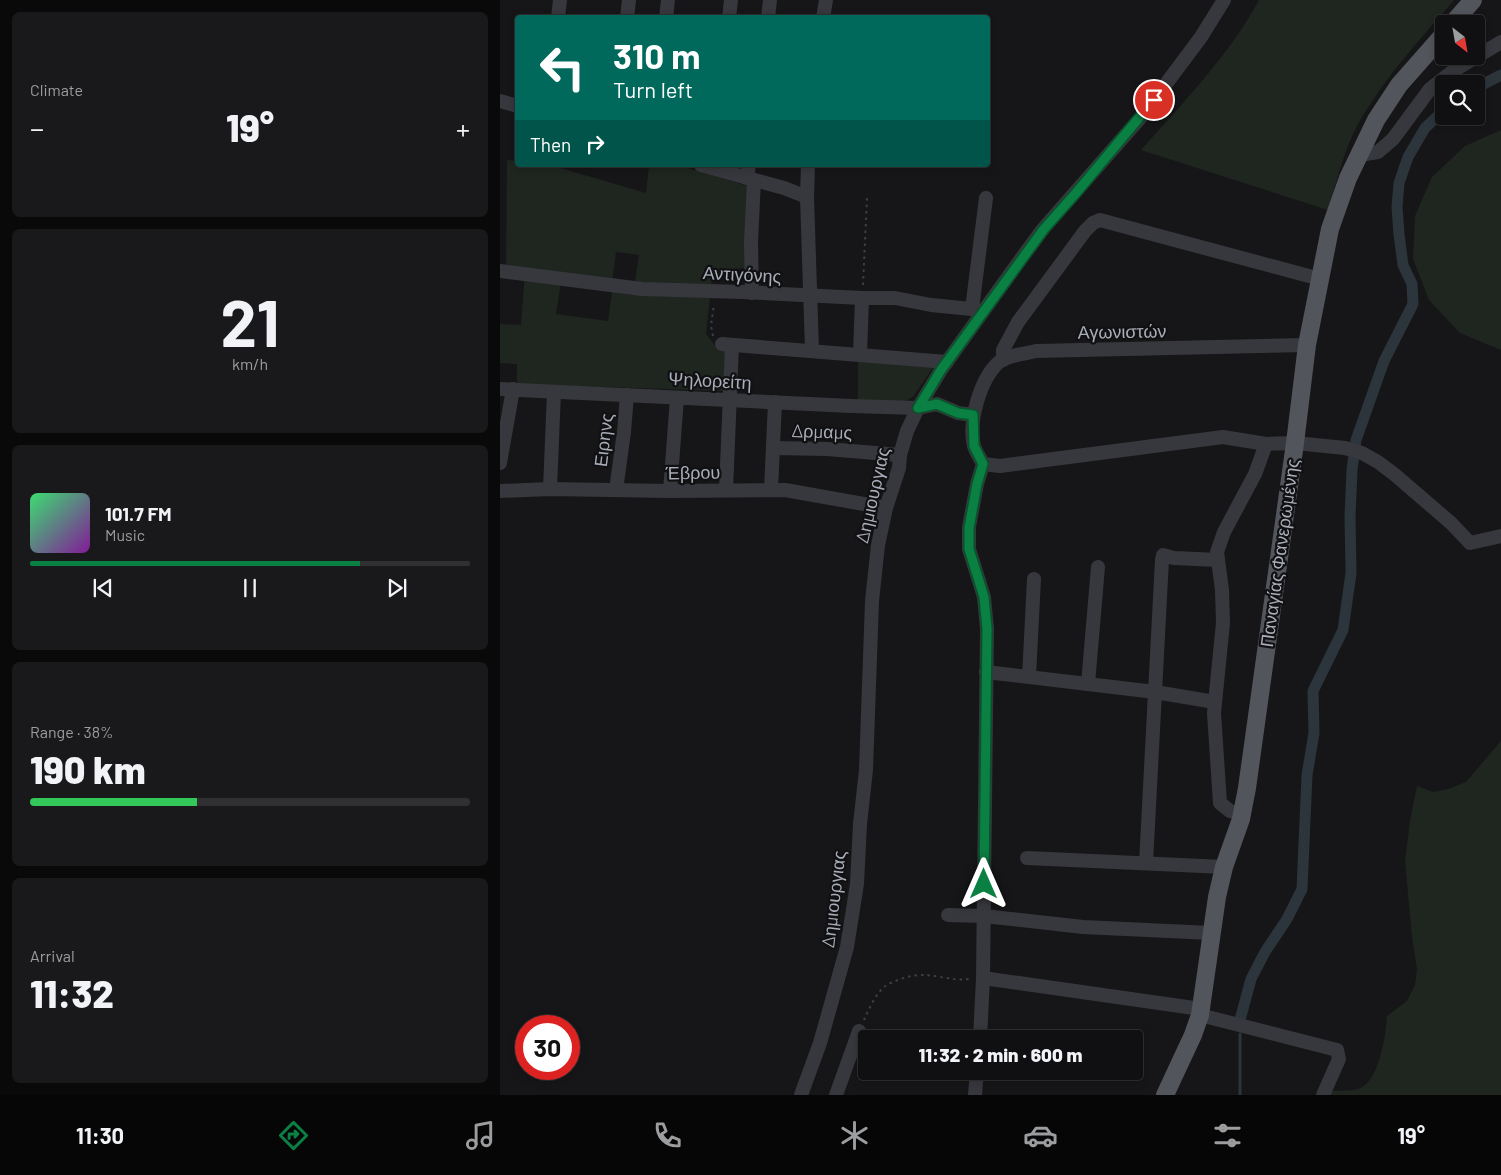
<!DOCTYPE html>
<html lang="en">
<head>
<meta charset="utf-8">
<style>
  :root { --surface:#101012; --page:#19191b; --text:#f1f3f6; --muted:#9c9d9f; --line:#303032; --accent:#0b8043 }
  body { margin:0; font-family:Barlow,sans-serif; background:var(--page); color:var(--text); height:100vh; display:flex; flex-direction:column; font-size:19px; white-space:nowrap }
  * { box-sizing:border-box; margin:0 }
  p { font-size:16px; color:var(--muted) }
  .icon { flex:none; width:28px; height:28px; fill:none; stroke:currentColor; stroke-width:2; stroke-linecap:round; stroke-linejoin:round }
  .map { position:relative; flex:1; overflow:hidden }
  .drawer { display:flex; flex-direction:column; gap:12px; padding:12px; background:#09090a; width:500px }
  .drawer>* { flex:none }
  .guide { position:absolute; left:15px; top:15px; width:475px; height:152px; border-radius:5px; box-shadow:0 2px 8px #0003,0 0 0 1px var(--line); background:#00695c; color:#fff; overflow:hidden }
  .needle { width:32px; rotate:149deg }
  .tools { position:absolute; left:935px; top:15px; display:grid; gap:10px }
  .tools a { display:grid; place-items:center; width:50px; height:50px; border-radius:5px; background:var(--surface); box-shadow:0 2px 8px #0003,0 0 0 1px var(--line); font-size:25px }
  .speed { position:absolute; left:15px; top:1015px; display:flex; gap:10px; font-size:25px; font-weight:700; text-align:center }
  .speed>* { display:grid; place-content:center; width:65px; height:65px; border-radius:50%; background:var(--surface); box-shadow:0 2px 8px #0003,0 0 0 1px var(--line); line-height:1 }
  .speed .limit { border:8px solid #d22; background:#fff; color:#111 }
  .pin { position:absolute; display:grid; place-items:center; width:42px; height:42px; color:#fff; margin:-21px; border:2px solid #fff; border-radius:50%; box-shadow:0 1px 5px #0007 }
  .me { position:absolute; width:55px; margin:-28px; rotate:0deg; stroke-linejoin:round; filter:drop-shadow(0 0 4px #0008) }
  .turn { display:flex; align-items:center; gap:18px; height:105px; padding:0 15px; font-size:22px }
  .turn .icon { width:65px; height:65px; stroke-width:2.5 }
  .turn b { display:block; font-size:35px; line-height:42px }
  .then { display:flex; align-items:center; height:48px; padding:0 15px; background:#0003; gap:10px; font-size:19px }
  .big { font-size:38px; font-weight:800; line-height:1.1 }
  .drawer .card { flex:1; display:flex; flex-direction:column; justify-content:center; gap:8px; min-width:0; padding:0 18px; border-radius:8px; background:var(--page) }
  .drawer .dial { align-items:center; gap:0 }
  .dial b { font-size:65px; line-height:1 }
  .song { display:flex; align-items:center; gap:15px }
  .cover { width:60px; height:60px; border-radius:8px; background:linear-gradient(135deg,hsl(140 70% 55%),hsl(290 70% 35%)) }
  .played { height:5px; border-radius:2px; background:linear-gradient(90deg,var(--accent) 75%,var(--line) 75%) }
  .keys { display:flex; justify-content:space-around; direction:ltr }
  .heat { display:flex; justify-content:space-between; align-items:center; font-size:28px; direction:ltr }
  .charge { height:8px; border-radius:4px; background:linear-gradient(90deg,#34c759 38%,var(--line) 0) }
  .trip { position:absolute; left:358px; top:1030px; width:285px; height:50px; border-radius:5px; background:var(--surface); box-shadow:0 2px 8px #0003,0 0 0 1px var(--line); font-weight:800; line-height:50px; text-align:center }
  .tabs { display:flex; height:80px; justify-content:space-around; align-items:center; background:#060607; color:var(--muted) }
  .tabs .icon { width:35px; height:35px }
  .tabs .active { color:var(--accent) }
  .tabs b { font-size:22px; color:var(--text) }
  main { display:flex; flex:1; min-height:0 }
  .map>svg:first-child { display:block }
  .green { fill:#1e261f; fill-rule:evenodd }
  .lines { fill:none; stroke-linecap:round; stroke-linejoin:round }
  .stream { stroke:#2c353c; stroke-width:3 }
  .canal { stroke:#2c353c; stroke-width:11 }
  .path { stroke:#3d3f44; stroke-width:2; stroke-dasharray:2.5 4; stroke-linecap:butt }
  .minor { stroke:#37383d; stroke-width:14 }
  .major { stroke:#53555c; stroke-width:18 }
  .route-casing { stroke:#07532c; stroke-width:12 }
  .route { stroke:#0b8043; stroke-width:9 }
  .labels { text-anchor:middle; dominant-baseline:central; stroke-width:4.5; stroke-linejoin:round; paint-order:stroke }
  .street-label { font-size:18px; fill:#a8adb8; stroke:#111113 }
</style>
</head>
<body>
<main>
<section class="drawer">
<div class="card"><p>Climate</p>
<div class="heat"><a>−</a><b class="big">19°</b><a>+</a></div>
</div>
<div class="card dial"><b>21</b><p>km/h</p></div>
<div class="card">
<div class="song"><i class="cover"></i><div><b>101.7 FM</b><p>Music</p></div></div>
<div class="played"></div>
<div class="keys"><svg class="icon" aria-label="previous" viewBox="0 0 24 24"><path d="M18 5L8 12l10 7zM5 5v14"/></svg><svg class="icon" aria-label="pause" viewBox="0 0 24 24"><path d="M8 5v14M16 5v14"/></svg><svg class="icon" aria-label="next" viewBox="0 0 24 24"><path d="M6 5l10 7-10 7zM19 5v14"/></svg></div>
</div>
<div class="card"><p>Range · 38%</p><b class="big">190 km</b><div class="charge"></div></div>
<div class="card"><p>Arrival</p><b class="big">11:32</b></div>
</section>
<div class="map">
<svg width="1001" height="1095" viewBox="0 0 1001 1095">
  <rect width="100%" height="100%" fill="#161618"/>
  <g class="green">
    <path d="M759,0H954C922,37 888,74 862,117C846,143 837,180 828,210L641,150C682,104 730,54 759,0Z"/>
    <path d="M999,131H1001V350L960,333L929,300L913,259L915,216L932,177L965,146Z"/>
    <path d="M7,160L17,161L18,165H50L146,193L149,165H178L248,186L247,268L213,270L206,334L217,348H227L224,391L17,384V364L0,363V324L21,325L25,271L6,268ZM116,252L139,255L133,295L112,292L108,321L56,314L62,275L112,282Z"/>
    <path d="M358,360L434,366L413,397L403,402L358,401Z"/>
    <path d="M1001,741V1095H829L832,1091C840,1090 852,1092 860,1088C879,1081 886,1035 887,1016L907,1001L915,985L917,969L912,937L905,861L910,821L917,786L933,792L948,789L966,782Z"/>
  </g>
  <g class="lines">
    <path class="stream" d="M740,1095V1034"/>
    <g class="canal">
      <path d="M976,88L1001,75"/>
      <path d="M740,1020L751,979L765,952L787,919L802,889L807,775L814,733L813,691L843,630L851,573L850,516L852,470L856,440L884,361L913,304L912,284L903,265L899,234L897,207L899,183L908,157L925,128L944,110"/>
    </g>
    <g class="path">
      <path d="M363,285L367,198"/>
      <path d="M213,336L211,326L214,304"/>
      <path d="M364,1020C369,1009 375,995 384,987C394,980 413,974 425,975C440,976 455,981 470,979"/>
    </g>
    <g class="minor">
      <path d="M58,18L60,0"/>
      <path d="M127,18L129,0"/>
      <path d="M166,18L168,0"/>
      <path d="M229,18L231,0"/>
      <path d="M268,18L270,0"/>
      <path d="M323,18L326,0"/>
      <path d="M0,101L18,106"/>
      <path d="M859,155L878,152L893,139L930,89L953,71L1001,42"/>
      <path d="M201,165L284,188L307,197"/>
      <path d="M308,165L307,197L312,350"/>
      <path d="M247,178L249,165"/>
      <path d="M0,271L142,289L242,292L362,298H395L431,305L472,309L482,312"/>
      <path d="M252,293L251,242L254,180"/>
      <path d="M472,309L486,198"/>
      <path d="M222,344L447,362"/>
      <path d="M807,345L536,351C525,354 508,355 499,362C480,379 468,422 474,446C476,452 480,458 483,464L500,466L723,437L766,444L795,443L845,448L862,453L878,462L894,474L951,523L970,543L1001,536"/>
      <path d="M360,355L362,298"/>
      <path d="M503,360V350L518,322L585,231L593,223L600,220L820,279"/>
      <path d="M0,389L351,406L418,408L437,404L458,413L473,415"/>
      <path d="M273,448L327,449L400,455"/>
      <path d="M0,463L13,389"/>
      <path d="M50,489L54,392"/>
      <path d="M116,490L124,432L127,395"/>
      <path d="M226,490L232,345"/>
      <path d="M271,490L275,402"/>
      <path d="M0,491L50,489L170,491L285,490L386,508"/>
      <path d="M170,491L177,398"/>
      <path d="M486,672L655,692L715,702"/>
      <path d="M529,677L534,579"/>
      <path d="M588,684L598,567"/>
      <path d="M742,814L730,811L720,803L714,713L723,623L722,590L717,552L724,532L755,474L766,444"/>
      <path d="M527,858L724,867"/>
      <path d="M646,863L662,560L663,555L674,558L718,560"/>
      <path d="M448,915L484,916L583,927L711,933"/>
      <path d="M483,978L701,1009"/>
      <path d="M700,1015L837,1050L839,1059L823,1095"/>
      <path d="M480,1039L483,978L487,629L484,597L469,549V527L477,484L483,464"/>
      <path d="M301,1095L320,1043L347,947L357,884L360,824L366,770L372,601L378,545L386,508L399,468L400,455L407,431L418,408L441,370L518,263L543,229L642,116L701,37L724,0"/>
      <path d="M336,1095L359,1031"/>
      <path d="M475,1095L477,1071"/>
    </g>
    <g class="major">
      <path d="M952,24L973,0"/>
      <path d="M665,1095L693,1035L700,1015L717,897L724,867L741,819L747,788L795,443L807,345L830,229L848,178L876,120L899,85L944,34"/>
    </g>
  </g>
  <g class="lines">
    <g class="route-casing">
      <path id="route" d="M484,884L487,629L484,597L469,549V528L477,484L483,464L474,446L473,415L458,413L437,404L418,408L441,370L544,229L576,193L654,100"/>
    </g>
    <use href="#route" class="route"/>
  </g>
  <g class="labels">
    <g class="street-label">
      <text transform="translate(242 274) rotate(3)">Αντιγόνης</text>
      <text transform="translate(622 331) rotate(-1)">Αγωνιστών</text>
      <text transform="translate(210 380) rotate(3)">Ψηλορείτη</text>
      <text transform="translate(322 431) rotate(2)">Δρμαμς</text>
      <text transform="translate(103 440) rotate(-83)">Ειρηνς</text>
      <text transform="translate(193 472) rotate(-1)">Έβρου</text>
      <text transform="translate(372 495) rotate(-77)">Δημιουργιας</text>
      <text transform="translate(779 553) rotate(-82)">Παναγίας Φανερωμένης</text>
      <text transform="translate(333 899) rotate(-83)">Δημιουργιας</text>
    </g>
  </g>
</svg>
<div class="tools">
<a><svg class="needle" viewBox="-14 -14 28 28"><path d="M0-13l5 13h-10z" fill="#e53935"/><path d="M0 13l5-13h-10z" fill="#9c9d9f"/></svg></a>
<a><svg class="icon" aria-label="search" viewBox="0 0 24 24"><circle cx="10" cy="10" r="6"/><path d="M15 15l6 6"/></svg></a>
</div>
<div class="speed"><div class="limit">30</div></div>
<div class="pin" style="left:654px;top:100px;background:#d93025"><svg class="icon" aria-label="arrive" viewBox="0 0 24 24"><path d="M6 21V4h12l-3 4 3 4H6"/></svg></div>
<svg class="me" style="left:484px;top:884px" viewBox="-20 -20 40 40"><path d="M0-17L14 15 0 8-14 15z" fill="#0b8043" stroke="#fff" stroke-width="4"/></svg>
<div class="trip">11:32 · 2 min · 600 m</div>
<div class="guide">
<div class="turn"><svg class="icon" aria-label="left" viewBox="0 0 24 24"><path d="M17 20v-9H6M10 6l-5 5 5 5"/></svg><div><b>310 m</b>Turn left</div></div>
<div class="then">Then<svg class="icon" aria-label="right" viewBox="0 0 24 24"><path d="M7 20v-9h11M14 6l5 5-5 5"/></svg></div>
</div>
</div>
</main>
<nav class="tabs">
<b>11:30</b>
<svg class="icon active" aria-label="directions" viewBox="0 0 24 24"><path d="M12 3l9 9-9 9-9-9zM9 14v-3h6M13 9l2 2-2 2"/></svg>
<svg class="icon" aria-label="music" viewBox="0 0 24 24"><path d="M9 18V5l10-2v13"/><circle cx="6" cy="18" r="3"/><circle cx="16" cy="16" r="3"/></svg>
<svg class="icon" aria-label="phone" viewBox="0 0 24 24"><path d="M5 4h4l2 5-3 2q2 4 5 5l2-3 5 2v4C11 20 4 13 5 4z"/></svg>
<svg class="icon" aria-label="climate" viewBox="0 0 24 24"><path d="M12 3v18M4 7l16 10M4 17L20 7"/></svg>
<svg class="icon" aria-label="car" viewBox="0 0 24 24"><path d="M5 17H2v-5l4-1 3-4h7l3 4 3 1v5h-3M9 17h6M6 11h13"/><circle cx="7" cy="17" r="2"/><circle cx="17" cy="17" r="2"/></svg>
<svg class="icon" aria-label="filters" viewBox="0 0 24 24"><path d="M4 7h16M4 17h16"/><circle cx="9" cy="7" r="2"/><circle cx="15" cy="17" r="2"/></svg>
<b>19°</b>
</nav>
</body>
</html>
